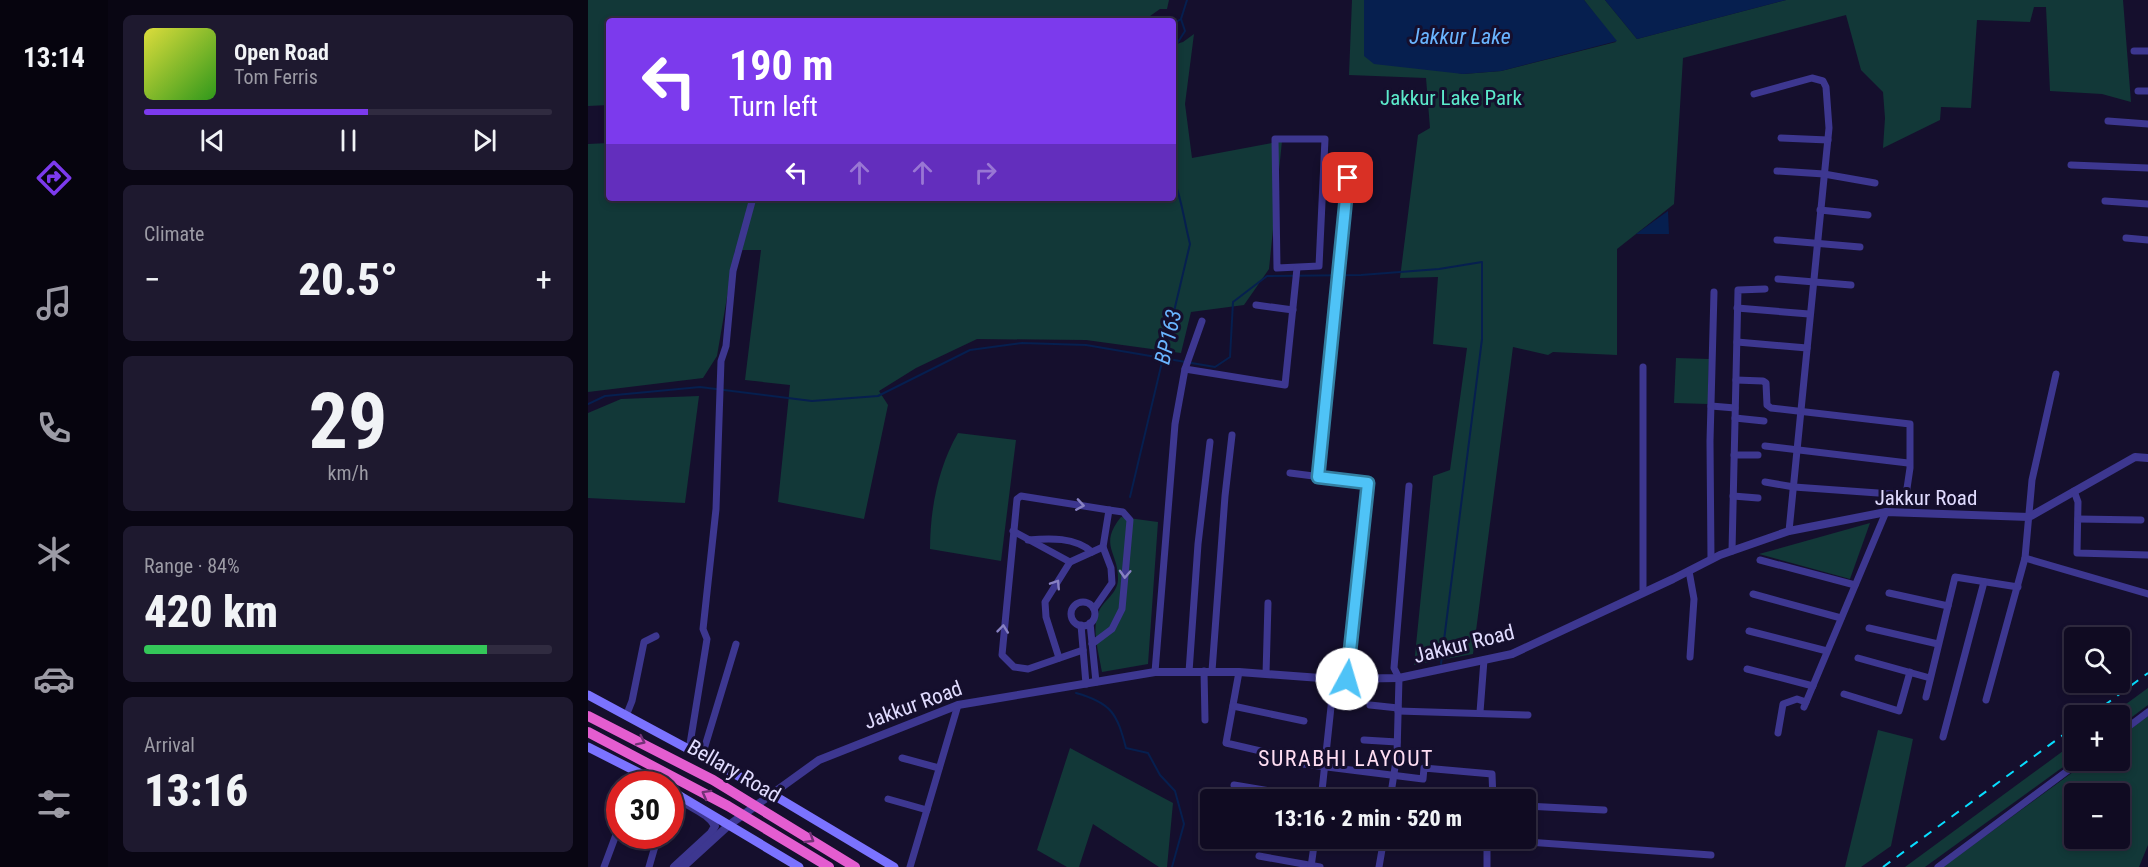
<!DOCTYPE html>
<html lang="en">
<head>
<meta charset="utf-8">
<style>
  :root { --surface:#100b22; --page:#1e192f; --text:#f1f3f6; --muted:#9c9ba5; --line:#302b40; --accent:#7c3aed }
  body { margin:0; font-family:"Roboto Condensed",sans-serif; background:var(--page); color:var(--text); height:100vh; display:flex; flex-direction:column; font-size:22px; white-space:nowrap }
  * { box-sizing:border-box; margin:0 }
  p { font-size:20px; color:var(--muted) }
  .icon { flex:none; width:33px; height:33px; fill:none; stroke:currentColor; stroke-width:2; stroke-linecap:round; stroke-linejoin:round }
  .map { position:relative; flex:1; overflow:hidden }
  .side { display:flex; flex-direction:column; gap:15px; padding:15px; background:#090613; width:480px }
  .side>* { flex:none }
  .hud { position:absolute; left:18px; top:18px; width:570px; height:183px; border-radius:6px; box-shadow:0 3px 9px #0003,0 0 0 2px var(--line); background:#7c3aed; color:#fff; overflow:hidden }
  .controls { position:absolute; left:1476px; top:627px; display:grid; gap:12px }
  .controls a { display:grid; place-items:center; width:66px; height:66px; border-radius:6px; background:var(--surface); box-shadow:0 3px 9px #0003,0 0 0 2px var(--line); font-size:30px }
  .speed { position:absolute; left:18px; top:771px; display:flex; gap:12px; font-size:30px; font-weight:700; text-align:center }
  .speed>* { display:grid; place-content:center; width:78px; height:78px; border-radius:50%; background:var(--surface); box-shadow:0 3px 9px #0003,0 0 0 2px var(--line); line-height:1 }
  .speed .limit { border:9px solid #d22; background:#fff; color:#111 }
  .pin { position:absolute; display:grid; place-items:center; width:51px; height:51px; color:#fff; margin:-26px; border-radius:12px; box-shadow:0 3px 9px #0006 }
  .me { position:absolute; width:66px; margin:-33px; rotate:6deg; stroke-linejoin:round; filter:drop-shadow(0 0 4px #0008) }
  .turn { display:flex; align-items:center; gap:21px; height:126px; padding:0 24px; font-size:27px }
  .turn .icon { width:78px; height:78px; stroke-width:2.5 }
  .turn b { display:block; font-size:42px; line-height:51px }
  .lanes { display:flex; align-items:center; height:57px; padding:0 24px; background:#0003; justify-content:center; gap:30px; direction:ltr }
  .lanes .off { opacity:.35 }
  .big { font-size:45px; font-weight:800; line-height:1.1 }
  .side .tile { flex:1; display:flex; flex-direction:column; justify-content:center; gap:9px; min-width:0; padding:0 21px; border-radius:9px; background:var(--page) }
  .side .dial { align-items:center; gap:0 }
  .dial b { font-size:78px; line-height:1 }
  .song { display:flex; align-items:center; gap:18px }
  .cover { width:72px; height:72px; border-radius:9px; background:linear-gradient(135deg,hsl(60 70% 55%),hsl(110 70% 35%)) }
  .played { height:6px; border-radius:3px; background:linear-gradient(90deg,var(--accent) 55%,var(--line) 55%) }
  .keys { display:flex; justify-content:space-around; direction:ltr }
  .heat { display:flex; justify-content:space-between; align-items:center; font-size:33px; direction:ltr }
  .charge { height:9px; border-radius:4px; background:linear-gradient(90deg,#34c759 84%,var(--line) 0) }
  .trip { position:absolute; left:612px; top:789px; width:336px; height:60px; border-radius:6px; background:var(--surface); box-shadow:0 3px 9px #0003,0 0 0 2px var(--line); font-weight:800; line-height:60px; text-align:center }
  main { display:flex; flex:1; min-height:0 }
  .tab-bar { display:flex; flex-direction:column; width:108px; justify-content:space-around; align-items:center; background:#06040e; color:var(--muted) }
  .tab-bar .icon { width:42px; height:42px }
  .tab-bar .selected { color:var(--accent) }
  .tab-bar b { font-size:27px; color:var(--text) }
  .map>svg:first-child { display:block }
  .green { fill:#123838; fill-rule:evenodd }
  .water { fill:#061f4f }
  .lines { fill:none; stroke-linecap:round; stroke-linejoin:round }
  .stream { stroke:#061f4f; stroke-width:2 }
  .minor { stroke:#3d3790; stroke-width:7 }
  .tertiary { stroke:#3d3790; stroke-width:8 }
  .secondary { stroke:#7b73ff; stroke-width:9 }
  .rail { stroke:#08deff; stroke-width:2; stroke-dasharray:9 8; stroke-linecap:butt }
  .trunk-bridge { stroke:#e45dd0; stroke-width:10 }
  .oneway { stroke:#8781c2 }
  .oneway2 { stroke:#723276 }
  .route-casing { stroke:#337fa1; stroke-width:15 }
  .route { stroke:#4fc3f7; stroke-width:10 }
  .labels { text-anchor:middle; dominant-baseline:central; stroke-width:6; stroke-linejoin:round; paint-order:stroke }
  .park-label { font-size:21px; fill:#5ceacb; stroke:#150f2d }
  .street-label { font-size:21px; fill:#e1dcff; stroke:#150f2d }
  .water-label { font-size:22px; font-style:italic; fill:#6ab5ff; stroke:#150f2d }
  .neighbourhood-label { font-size:22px; letter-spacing:1.5px; fill:#ffdef2; stroke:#150f2d }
</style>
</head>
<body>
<main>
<nav class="tab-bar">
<b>13:14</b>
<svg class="icon selected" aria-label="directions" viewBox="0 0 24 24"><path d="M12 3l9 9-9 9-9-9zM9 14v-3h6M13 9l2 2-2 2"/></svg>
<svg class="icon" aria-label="music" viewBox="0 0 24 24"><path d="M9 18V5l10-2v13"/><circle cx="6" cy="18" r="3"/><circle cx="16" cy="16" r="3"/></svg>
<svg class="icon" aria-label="phone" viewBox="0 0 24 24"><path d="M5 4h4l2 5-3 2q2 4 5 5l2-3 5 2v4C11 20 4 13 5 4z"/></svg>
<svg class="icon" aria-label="climate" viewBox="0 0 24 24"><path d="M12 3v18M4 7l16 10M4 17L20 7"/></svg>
<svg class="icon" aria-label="car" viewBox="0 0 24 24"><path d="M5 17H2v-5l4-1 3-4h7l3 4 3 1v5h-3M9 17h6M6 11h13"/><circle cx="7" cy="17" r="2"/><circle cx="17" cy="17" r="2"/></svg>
<svg class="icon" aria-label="filters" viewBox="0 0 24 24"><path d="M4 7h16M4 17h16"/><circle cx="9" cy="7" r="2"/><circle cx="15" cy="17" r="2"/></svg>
</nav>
<section class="side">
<div class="tile">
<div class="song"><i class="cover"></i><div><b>Open Road</b><p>Tom Ferris</p></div></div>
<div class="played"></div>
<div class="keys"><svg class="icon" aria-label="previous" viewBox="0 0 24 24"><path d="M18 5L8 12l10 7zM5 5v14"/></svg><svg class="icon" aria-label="pause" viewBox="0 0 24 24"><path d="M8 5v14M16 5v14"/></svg><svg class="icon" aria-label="next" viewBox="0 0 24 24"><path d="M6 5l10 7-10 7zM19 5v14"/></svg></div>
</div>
<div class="tile"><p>Climate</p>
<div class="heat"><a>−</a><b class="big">20.5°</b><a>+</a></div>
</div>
<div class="tile dial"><b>29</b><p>km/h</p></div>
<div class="tile"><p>Range · 84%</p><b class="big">420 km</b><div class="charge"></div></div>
<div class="tile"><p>Arrival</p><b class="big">13:16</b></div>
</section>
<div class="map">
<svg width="1560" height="867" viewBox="0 0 1560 867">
  <rect width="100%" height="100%" fill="#150f2d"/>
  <g class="green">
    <path d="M0,0H581L579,9H572L555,21H21V105L0,106Z"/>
    <path d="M764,0H776V55L875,74L913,71L1028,42L996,0H1017L1049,39L1198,0H1535L1543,102L1514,94L1462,91L1458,7H1446L1442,22L1389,20L1383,108L1353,107L1352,120L1295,148L1297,118L1295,92L1273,70L1258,15L1095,58L1086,204L1029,249V355L965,352L960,355L925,347L885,654L826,665L845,476L862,470L879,348L845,344L850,277L812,278L830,135L842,128L838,78L761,75Z"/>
    <path d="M606,34L597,104L604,158L694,141L681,269L656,305L603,312L593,353L498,340L389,339L328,368L291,391L300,405L276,519L190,502L202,385L157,380L173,250H147L129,356L115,378L0,392V144L21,143V198H585V45L595,42Z"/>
    <path d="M1088,358L1121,359L1120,404L1086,403Z"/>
    <path d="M111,396L97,503L0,498V413L33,399Z"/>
    <path d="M370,433L428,440L413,561L342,549C342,510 350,467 370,433Z"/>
    <path d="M533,517L570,522L560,664L514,672C511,653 503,629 511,611C516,600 530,593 530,579C531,553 510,545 533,517Z"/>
    <path d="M1282,523L1262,579L1171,554Z"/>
    <path d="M1560,688V705L1532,726V716L1523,715Z"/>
    <path d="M1560,716V845L1551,867H1355L1500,761L1532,760V737ZM1486,794H1532V838H1486Z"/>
    <path d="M1290,730L1325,739L1303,846L1273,867H1257Z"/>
    <path d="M1486,743V759L1337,867H1317Z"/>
    <path d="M482,748L585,803L579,867H571L505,824L491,867H479L449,850Z"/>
  </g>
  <g class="water">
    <path d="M776,0H996L1029,41L913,71L875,74L786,64L776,56Z"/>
    <path d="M1017,0H1198L1049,39Z"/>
    <path d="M1080,211L1081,234H1048Z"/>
  </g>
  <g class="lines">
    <g class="stream">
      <path d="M585,24L593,19L599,0"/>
      <path d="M585,50L597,31L593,19"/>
      <path d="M0,404L17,396L112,387L224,401L290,396L382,350L434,343L498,345L627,367L642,357L645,302L679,276L773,275L851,269L894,262V339L853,664"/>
      <path d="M542,497L602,244C596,221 594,199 585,177"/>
      <path d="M488,693C524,703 529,714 538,748L560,753L572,775L587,791L596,824L584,867"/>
    </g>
    <g class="minor">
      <path d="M1546,51H1560"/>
      <path d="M1550,91H1560"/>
      <path d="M1166,94L1224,78L1235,81L1238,87L1241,128L1201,531"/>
      <path d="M1520,121L1560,124"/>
      <path d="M1193,138L1240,140"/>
      <path d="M687,139H737L731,266L689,268Z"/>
      <path d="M1483,165L1560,168"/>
      <path d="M1189,171L1236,174L1287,183"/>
      <path d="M1517,201L1560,204"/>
      <path d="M1232,210L1280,215"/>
      <path d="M1538,238L1560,240"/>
      <path d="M1189,240L1272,247"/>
      <path d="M1190,279L1263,285"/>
      <path d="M668,305L705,310"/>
      <path d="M1149,308L1221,314"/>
      <path d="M1149,342L1219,348"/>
      <path d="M1055,367V591"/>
      <path d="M597,369L697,385L709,268"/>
      <path d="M1148,380L1175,381L1178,383L1179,405L1183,408L1322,424V468L1318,495L1206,487L1177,482"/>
      <path d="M1123,406L1147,408"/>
      <path d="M1147,418L1176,421"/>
      <path d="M1177,446L1320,463"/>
      <path d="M1146,455H1170"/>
      <path d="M702,473L780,483L759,679"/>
      <path d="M730,477L760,178"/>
      <path d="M1486,491L1490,502L1489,553L1560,555"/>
      <path d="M1145,496L1170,498"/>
      <path d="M1490,519L1553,520"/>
      <path d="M425,531L482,562"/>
      <path d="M440,540C462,538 487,537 504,552"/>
      <path d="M1144,551L1150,290L1177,289"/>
      <path d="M1437,558L1560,594"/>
      <path d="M1123,559L1122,441L1126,292"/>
      <path d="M1172,560L1267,585"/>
      <path d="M1101,571L1106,599L1102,657"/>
      <path d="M1301,593L1360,606"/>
      <path d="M1165,594L1253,618"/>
      <circle cx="495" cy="614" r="12"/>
      <path d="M502,623L508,682"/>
      <path d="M493,625L498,684"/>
      <path d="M1281,628L1350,644"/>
      <path d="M1161,631L1239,651"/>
      <path d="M504,644L524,629L534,609L542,520L535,512L521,510"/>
      <path d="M495,650L440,669L426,667L414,655L429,499L433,496L521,510L515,547L523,568L524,583L506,609"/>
      <path d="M471,658L458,617L457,602L482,562L515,547"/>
      <path d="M1270,658L1342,678"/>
      <path d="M1159,669L1225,686"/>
      <path d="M616,671L617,720"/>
      <path d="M624,671L637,496L644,435"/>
      <path d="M567,672L587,424L597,369L614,321"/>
      <path d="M601,672L610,544L622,442"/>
      <path d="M651,672L638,743L694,756"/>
      <path d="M678,674L680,603"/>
      <path d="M1256,694L1311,711L1322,672"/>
      <path d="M1338,697L1367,577L1430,587"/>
      <path d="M1398,700L1437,558L1444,480L1468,374"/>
      <path d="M782,705L810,708"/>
      <path d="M645,706L716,721"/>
      <path d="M1216,707L1298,512"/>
      <path d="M810,711L940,715"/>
      <path d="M892,712L896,660"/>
      <path d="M38,716L44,701L56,642L68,636"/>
      <path d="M1190,733L1195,704L1209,699L1218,702"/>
      <path d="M1532,733L1560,712"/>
      <path d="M1355,737L1396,582"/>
      <path d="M776,740L809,742"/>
      <path d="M101,750L119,639L115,629L128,509L133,361L138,346L145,271L165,198"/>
      <path d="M114,756L148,644"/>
      <path d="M314,758L351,768"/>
      <path d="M699,762L835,779L836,768L904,774L905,800"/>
      <path d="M646,785L735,800"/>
      <path d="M300,799L339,810"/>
      <path d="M733,800L746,679"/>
      <path d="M802,800L809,754L811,678L806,668L821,486"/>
      <path d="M938,806L1016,810"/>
      <path d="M770,838L795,842"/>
      <path d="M899,839L1123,855"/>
      <path d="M671,856L732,867"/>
      <path d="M16,867L32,824"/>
      <path d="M61,867L70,836"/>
      <path d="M322,867L370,705"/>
      <path d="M723,867L727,838"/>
      <path d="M791,867L796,838"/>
      <path d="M899,867V838"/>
      <path d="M1350,867L1494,760"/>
    </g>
    <g class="tertiary">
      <path d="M85,792C95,807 119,810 127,826L123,833L86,867"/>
      <path d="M95,867L141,825L231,760L370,705L567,672H651L746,679L811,678L924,654L1085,579L1132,555L1201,531L1298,512L1441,517L1547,457L1560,458"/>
    </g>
    <g class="secondary">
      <path d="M0,695L182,793L306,867"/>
      <path d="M0,747L73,784"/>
      <path d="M82,790L211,867"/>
    </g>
    <g class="rail">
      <path d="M1502,716L1560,673"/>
      <path d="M1295,867L1486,727"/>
    </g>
    <g class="trunk-bridge">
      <path d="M0,716L125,780L267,867"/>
      <path d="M0,732L140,806L241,867"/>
    </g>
  </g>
  <defs><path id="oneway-chevron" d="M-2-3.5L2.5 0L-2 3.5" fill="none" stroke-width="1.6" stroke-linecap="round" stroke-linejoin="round" transform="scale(1.5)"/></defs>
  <g class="oneway">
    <use href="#oneway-chevron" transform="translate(492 505) rotate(9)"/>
    <use href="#oneway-chevron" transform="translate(537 574) rotate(93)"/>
    <use href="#oneway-chevron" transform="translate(468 584) rotate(-57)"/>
    <use href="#oneway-chevron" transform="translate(415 629) rotate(-84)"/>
  </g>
  <g class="oneway2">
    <use href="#oneway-chevron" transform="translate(53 741) rotate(26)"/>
    <use href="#oneway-chevron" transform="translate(118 794) rotate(-151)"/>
    <use href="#oneway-chevron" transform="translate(222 839) rotate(32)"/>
  </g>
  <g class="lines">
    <g class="route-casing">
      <path id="route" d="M759,679L780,483L730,477L760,178"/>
    </g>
    <use href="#route" class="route"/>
  </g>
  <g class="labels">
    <g class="park-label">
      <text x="863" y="98">Jakkur Lake Park</text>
    </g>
    <g class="street-label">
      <text x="1338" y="498">Jakkur Road</text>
      <text transform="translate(876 644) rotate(-14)">Jakkur Road</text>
      <text transform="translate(325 705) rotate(-20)">Jakkur Road</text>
      <text transform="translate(146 771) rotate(30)">Bellary Road</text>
    </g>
    <g class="water-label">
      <text x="872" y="36">Jakkur Lake</text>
      <text transform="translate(580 337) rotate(-77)">BP163</text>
    </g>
    <g class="neighbourhood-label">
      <text x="758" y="758">SURABHI LAYOUT</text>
    </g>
  </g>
</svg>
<div class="controls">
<a><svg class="icon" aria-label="search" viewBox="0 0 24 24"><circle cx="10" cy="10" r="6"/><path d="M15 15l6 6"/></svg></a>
<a>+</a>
<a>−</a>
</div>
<div class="speed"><div class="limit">30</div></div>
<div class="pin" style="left:760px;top:178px;background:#d93025"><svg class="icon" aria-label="arrive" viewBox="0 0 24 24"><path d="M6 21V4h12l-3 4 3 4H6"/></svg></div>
<svg class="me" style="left:759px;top:679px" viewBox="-20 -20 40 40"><circle r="19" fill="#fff"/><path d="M0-13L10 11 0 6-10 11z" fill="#4fc3f7"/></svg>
<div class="trip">13:16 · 2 min · 520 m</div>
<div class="hud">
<div class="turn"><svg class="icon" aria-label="left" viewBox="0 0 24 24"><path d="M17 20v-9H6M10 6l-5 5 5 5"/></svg><div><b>190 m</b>Turn left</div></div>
<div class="lanes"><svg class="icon" aria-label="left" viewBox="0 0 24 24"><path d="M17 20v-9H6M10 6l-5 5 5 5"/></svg><svg class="icon off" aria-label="ahead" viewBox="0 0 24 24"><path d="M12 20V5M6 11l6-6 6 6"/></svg><svg class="icon off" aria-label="ahead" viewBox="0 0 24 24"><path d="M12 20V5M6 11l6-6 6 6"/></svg><svg class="icon off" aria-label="right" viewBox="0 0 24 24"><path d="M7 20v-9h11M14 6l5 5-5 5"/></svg></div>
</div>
</div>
</main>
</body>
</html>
